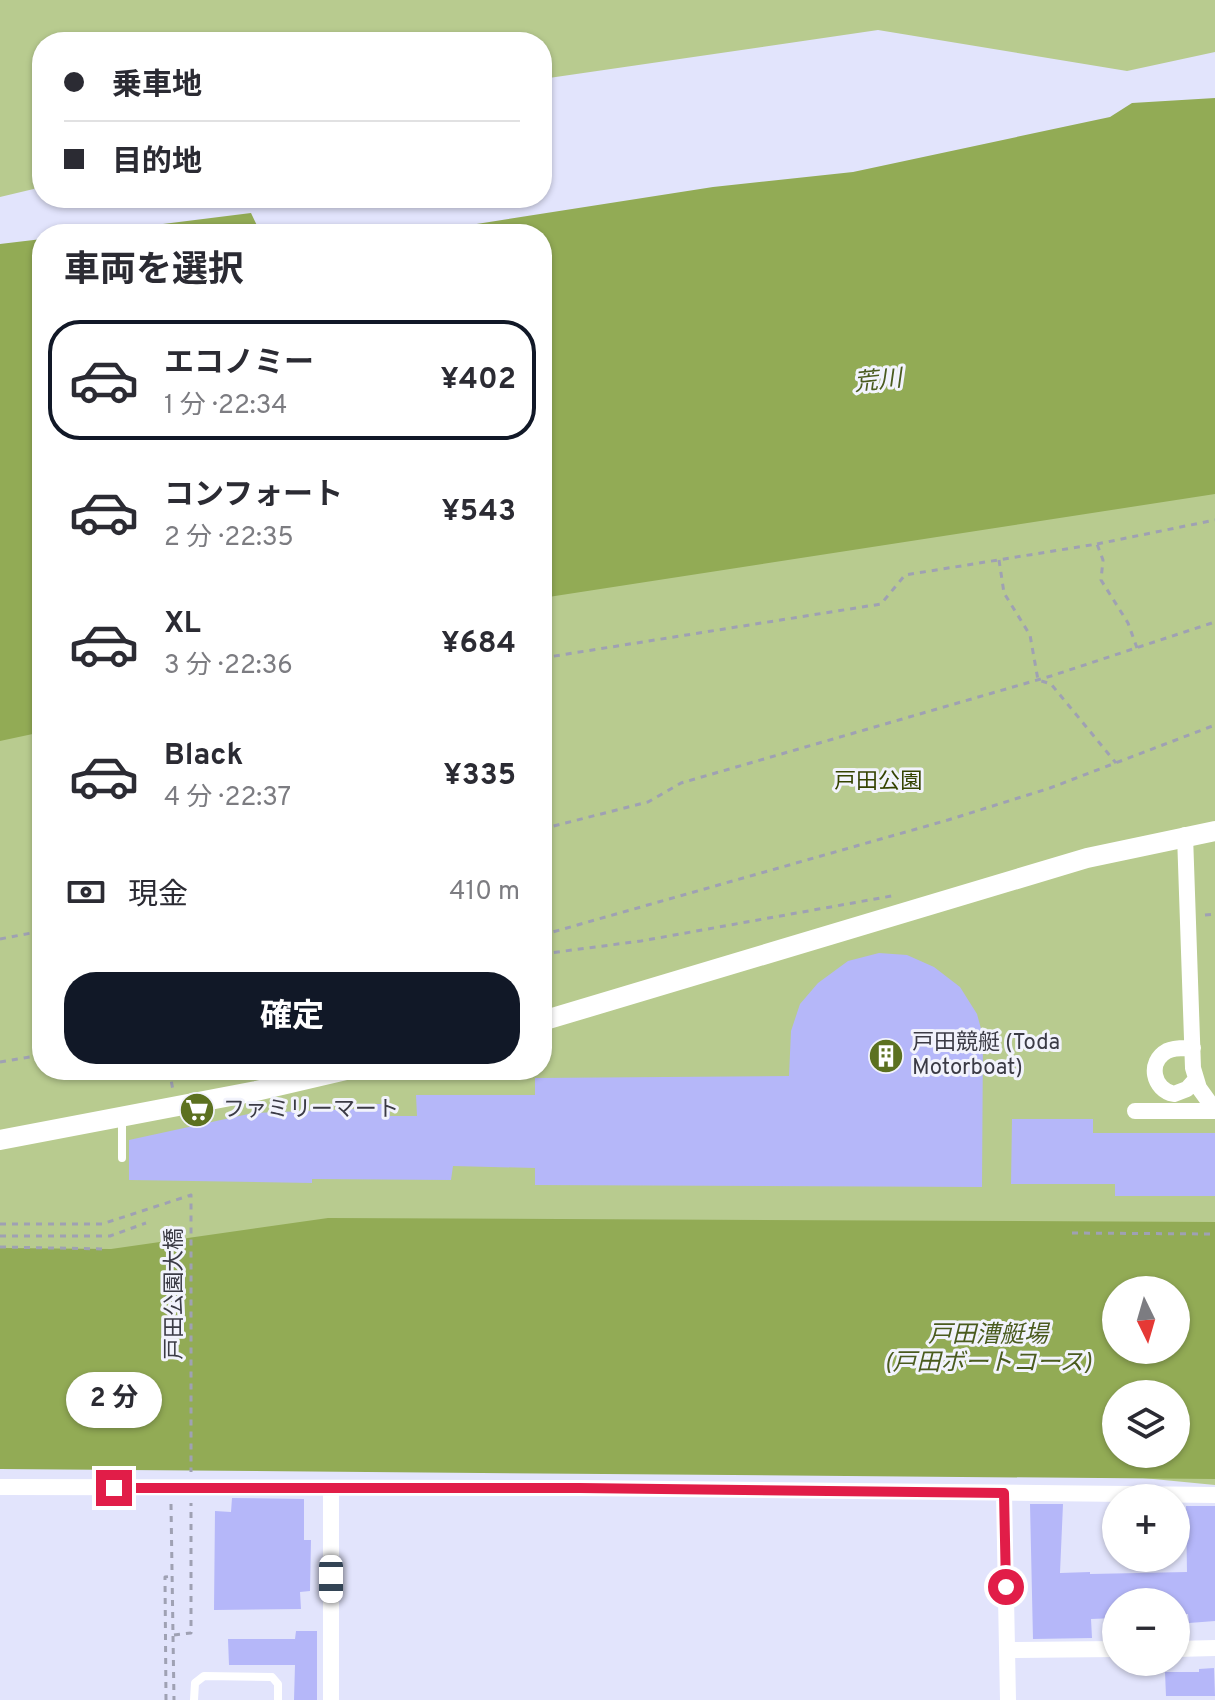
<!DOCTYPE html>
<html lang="ja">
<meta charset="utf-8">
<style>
:root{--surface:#fff;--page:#f2f2f3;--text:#2b2b33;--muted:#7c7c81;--line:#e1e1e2;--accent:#111827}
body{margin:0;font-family:Overpass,"Noto Sans JP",sans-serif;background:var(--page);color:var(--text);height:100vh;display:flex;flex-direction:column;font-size:30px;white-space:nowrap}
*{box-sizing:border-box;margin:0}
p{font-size:26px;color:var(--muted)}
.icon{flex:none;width:44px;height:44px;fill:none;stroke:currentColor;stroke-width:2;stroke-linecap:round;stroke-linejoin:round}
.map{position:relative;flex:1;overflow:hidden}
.sheet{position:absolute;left:32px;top:224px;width:520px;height:856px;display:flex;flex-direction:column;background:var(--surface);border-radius:32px;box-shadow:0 2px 6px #0004}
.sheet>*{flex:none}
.banner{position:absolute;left:32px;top:32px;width:520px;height:176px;border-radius:32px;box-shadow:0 2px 6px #0004;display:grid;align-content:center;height:176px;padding:0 32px;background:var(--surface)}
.needle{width:52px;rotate:175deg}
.controls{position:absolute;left:1102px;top:1276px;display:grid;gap:16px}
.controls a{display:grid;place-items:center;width:88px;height:88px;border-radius:50%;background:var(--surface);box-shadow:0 2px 6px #0004;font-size:40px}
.end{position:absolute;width:36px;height:36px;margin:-18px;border:10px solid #e11d48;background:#fff;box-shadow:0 0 0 4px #fff}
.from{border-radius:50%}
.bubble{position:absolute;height:56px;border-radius:28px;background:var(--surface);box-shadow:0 2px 6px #0004;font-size:26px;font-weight:700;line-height:56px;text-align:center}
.car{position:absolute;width:24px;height:48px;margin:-24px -12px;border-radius:10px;box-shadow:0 0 6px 2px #0007;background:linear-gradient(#fff 24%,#345 0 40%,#fff 0 76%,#345 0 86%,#fff 0)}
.banner b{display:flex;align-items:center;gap:28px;height:76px;font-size:30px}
.banner b+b{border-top:2px solid var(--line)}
.banner i{width:20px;height:20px;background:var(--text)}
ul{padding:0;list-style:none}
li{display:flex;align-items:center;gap:24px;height:120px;margin:0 16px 12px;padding:0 16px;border:4px solid transparent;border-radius:32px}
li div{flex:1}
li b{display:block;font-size:30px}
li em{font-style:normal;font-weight:700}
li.on{border-color:var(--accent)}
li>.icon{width:72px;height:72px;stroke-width:1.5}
h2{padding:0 32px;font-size:36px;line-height:96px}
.pay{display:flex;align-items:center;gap:20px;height:88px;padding:0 32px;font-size:30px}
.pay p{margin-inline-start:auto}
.primary-button{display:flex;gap:16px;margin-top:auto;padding:16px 32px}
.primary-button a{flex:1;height:92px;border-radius:32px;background:var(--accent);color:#fff;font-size:32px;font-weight:700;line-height:92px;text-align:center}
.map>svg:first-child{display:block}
.green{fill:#b8cb8f;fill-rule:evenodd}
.water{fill:#92ab55;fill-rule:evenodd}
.building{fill:#b5b7f9}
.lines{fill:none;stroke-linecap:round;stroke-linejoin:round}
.path{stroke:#9fa1b3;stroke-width:3;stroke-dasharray:6 6;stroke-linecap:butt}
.service{stroke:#fff;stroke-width:8}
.minor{stroke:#fff;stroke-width:16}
.tertiary{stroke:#fff;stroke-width:20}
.route{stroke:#e11d48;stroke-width:10}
.labels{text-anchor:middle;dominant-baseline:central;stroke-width:6;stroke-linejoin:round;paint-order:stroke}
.park-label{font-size:22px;fill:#344300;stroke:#f2f3fc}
.poi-label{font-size:22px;fill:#3b3b45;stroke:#f2f3fc;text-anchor:start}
.street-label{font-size:22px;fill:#3b3b45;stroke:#f2f3fc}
.water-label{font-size:24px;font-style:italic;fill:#4a5b1e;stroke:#f2f3fc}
</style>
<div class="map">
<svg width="1215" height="1700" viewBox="0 0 1215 1700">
<rect width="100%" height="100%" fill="#e2e4fc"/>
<path class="green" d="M0 0H1215V52L1127 71 878 30 542 79V42H42V187L0 197Z
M1215 351V1485L1143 1478 0 1462V495L42 490V1070H542V431ZM1116 1290H1176V1350H1116ZM1116 1394H1176V1454H1116Z"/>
<path class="water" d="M1215 98V494L542 598V234H413L713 187 853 172 1110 117 1132 103Z
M251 213 261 234H83Z
M42 239V732L0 741V244Z
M328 1218 1215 1222V1479L0 1469V1248L111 1249ZM1116 1290H1176V1350H1116ZM1116 1394H1176V1454H1116Z"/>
<path class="building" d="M879 953 907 955 934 967 960 987 977 1014 983 1036 982 1187 535 1185V1168L453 1166 451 1180 312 1179V1183L129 1180V1140L253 1113 355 1109V1104H390V1116H417L416 1095H535V1078L789 1076 791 1031 800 1004 818 983 848 961Z
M1012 1119H1093V1133H1215V1196H1115V1184H1011Z
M232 1498 304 1499V1540H311L310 1591 300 1592 301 1609 214 1610 215 1511 231 1512Z
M1030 1504H1063L1060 1573 1090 1572V1574L1187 1572 1186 1506H1215V1621L1189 1623 1188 1614H1176V1602H1116V1618L1091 1619 1092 1638 1033 1639Z
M296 1631H317V1700H294L295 1665H229L228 1639H295Z
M1214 1668 1215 1696H1166L1165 1672H1199V1669Z"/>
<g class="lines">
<path class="path" d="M1097 544 1215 520
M999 560 1004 593 1030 635 1038 680 1051 684 1116 763
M542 658 881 604 905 575 1097 544 1103 560 1101 580 1128 623 1137 648
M542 829 648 802 681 783 1051 676 1215 622
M1205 915 1215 914
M542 935 948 820 1050 788 1215 725
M0 939 42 931
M542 954 641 941 897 895
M0 1062 42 1055
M169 1070 173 1090
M0 1224H102L191 1195V1472
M1072 1233 1215 1234
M0 1236H110L146 1223
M0 1247 108 1249
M171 1504 174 1700
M174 1635 191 1633V1503
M166 1700 165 1577 173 1576"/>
<path class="service" d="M122 1158V1117
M194 1700 195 1683 204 1676 272 1677 278 1684V1700"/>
<path class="minor" d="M1185 835 1193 1068 1199 1088 1215 1110
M1193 1048C1184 1048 1175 1047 1167 1051 1147 1062 1153 1090 1174 1094L1187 1089 1196 1079
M1135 1111H1215
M0 1487 579 1488 1215 1495
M331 1489V1700
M1004 1493 1008 1700
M1176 1649 1215 1648
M1007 1650 1116 1649"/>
<path class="tertiary" d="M542 1021 1087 858 1215 831
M0 1140 256 1091 346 1070"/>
</g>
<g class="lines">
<path class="route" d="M114 1488H579L1004 1493 1006 1587"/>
</g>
<defs>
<g id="building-disc" transform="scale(1.8)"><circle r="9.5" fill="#5c7120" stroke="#f2f3fc"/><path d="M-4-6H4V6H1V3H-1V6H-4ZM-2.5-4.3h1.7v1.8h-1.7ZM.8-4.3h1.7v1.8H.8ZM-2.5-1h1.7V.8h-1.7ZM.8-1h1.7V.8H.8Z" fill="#fff"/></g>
<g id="supermarket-disc" transform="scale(1.8)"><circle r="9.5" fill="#5c7120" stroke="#f2f3fc"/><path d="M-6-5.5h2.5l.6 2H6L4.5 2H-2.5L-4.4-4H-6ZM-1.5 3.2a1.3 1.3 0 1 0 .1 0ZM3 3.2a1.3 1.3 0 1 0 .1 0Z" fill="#fff"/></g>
</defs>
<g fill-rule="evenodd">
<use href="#building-disc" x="886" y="1056"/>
<use href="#supermarket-disc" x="197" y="1110"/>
</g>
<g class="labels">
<g class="park-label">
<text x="878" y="782">戸田公園</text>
</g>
<g class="poi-label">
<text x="912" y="1043">戸田競艇 (Toda<tspan x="912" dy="25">Motorboat)</tspan></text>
<text x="223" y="1110">ファミリーマート</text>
</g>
<g class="street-label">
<text transform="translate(175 1294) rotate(-90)">戸田公園大橋</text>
</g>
<g class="water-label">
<text transform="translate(878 382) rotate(-6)">荒川</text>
<text x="988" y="1336">戸田漕艇場<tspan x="988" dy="28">(戸田ボートコース)</tspan></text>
</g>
</g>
</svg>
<div class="controls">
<a><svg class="needle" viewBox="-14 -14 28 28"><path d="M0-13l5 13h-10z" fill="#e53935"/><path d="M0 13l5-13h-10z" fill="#7c7c81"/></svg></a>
<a><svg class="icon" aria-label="layers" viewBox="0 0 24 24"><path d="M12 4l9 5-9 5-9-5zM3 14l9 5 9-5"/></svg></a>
<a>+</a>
<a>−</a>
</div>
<i class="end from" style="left:1006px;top:1587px"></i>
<i class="end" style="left:114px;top:1488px"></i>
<div class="bubble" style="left:66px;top:1372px;width:96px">2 分</div>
<i class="car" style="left:331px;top:1579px;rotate:180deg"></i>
<div class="banner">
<b><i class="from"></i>乗車地</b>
<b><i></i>目的地</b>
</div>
<section class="sheet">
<h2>車両を選択</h2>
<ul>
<li class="on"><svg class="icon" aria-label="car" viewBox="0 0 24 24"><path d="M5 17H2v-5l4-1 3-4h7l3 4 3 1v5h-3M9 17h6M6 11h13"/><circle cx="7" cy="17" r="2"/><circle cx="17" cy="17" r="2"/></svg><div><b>エコノミー</b><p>1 分 · 22:34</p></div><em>¥402</em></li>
<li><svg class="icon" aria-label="car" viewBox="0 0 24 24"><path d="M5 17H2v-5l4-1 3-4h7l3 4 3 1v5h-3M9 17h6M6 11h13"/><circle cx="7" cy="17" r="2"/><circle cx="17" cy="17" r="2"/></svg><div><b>コンフォート</b><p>2 分 · 22:35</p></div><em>¥543</em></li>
<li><svg class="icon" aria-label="car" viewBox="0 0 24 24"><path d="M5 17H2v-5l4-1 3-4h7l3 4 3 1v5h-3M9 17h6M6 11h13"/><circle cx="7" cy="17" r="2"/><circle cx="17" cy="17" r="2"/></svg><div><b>XL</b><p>3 分 · 22:36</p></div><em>¥684</em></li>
<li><svg class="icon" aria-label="car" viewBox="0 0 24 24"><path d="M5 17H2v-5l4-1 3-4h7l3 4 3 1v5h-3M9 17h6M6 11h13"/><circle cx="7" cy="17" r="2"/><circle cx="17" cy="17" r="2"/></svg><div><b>Black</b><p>4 分 · 22:37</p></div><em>¥335</em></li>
</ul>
<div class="pay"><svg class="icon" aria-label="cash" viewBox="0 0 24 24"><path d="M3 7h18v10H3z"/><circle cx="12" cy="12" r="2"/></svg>現金<p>410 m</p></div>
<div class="primary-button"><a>確定</a></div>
</section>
</div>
